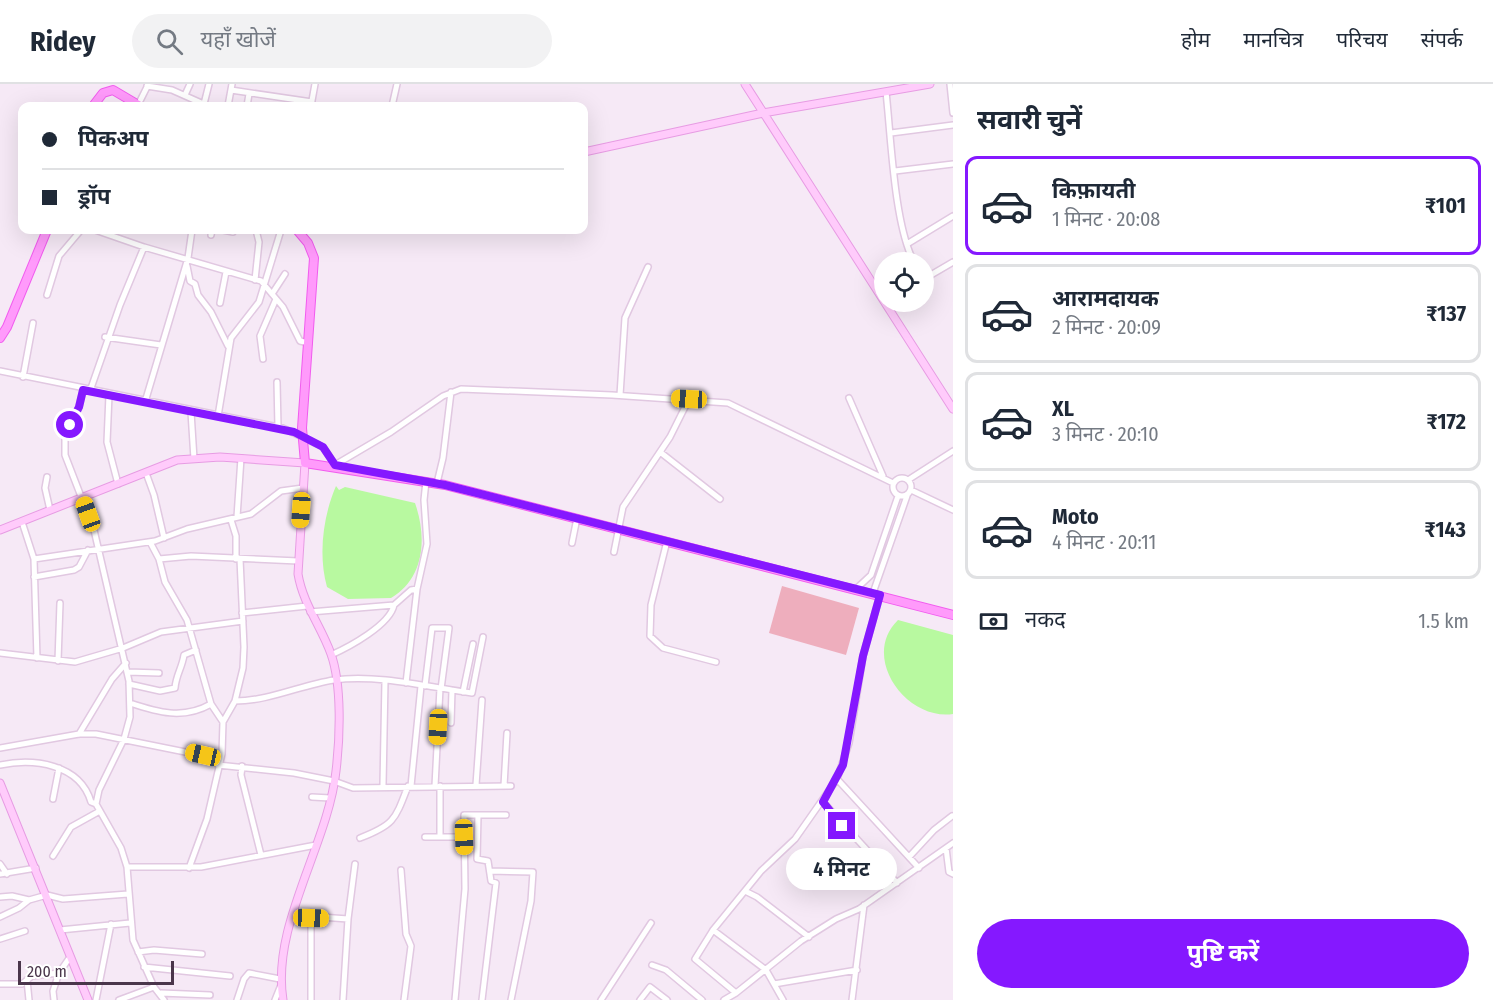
<!DOCTYPE html>
<html lang="hi">
<meta charset="utf-8">
<style>
:root{--surface:#fff;--page:#f2f2f3;--text:#1f2937;--muted:#747a83;--line:#e0e1e3;--accent:#8518ff}
body{margin:0;font-family:"Fira Sans Condensed","Noto Sans Devanagari",sans-serif;background:var(--page);color:var(--text);height:100vh;display:flex;flex-direction:column;font-size:22px;white-space:nowrap}
*{box-sizing:border-box;margin:0}
p{font-size:20px;color:var(--muted)}
.icon{flex:none;width:33px;height:33px;fill:none;stroke:currentColor;stroke-width:2;stroke-linecap:round;stroke-linejoin:round}
.map{position:relative;flex:1;overflow:hidden}
.panel{display:flex;flex-direction:column;background:var(--surface);width:540px}
.panel>*{flex:none}
.top-card{position:absolute;left:18px;top:18px;width:570px;height:132px;border-radius:12px;box-shadow:0 6px 24px #0002;display:grid;align-content:center;height:132px;padding:0 24px;background:var(--surface)}
.buttons{position:absolute;left:874px;top:168px;display:grid;gap:12px}
.buttons a{display:grid;place-items:center;width:60px;height:60px;border-radius:50%;background:var(--surface);box-shadow:0 6px 24px #0002;font-size:30px}
.scale{position:absolute;left:18px;bottom:15px;width:156px;box-sizing:border-box;padding-left:6px;border:3px solid #4a364b;border-top:0;font-size:16px;line-height:21px;white-space:nowrap;color:#4a364b;-webkit-text-stroke:4px #fff;paint-order:stroke}
.end{position:absolute;width:27px;height:27px;margin:-14px;border:8px solid #8518ff;background:#fff;box-shadow:0 0 0 3px #fff}
.from{border-radius:50%}
.bubble{position:absolute;height:42px;border-radius:21px;background:var(--surface);box-shadow:0 6px 24px #0002;font-size:20px;font-weight:700;line-height:42px;text-align:center}
.car{position:absolute;width:18px;height:36px;margin:-18px -9px;border-radius:8px;box-shadow:0 0 4px 2px #0007;background:linear-gradient(#f5c518 24%,#345 0 40%,#f5c518 0 76%,#345 0 86%,#f5c518 0)}
.top-card b{display:flex;align-items:center;gap:21px;height:57px;font-size:22px}
.top-card b+b{border-top:2px solid var(--line)}
.top-card i{width:15px;height:15px;background:var(--text)}
ul{padding:0;list-style:none}
li{display:flex;align-items:center;gap:18px;height:99px;margin:0 12px 9px;padding:0 12px;border:3px solid var(--line);border-radius:12px}
li div{flex:1}
li b{display:block;font-size:22px}
li em{font-style:normal;font-weight:700}
li.on{border-color:var(--accent)}
li>.icon{width:54px;height:54px;stroke-width:1.5}
h2{padding:0 24px;font-size:27px;line-height:72px}
.pay{display:flex;align-items:center;gap:15px;height:66px;padding:0 24px;font-size:22px}
.pay p{margin-inline-start:auto}
.cta{display:flex;gap:12px;margin-top:auto;padding:12px 24px}
.cta a{flex:1;height:69px;border-radius:36px;background:var(--accent);color:#fff;font-size:24px;font-weight:700;line-height:69px;text-align:center}
header{display:flex;align-items:center;gap:36px;box-sizing:border-box;height:84px;padding:0 30px;background:var(--surface);border-bottom:2px solid var(--line)}
header strong{font-size:28px}
nav{display:flex;gap:33px;margin-inline-start:auto;font-size:21px}
.search{width:420px;height:54px;background:var(--page);display:flex;align-items:center;gap:15px;box-sizing:border-box;padding:0 21px;border-radius:33px;color:var(--muted);font-size:22px}
main{display:flex;flex:1;min-height:0}
.map>svg:first-child{display:block}
.green{fill:#eeaebd}
.water{fill:#b8f9a0}
.lines{fill:none;stroke-linecap:round;stroke-linejoin:round}
.minor-casing{stroke:#e1c8e1;stroke-width:8}
.secondary-casing{stroke:#e79ce3;stroke-width:9}
.primary-casing{stroke:#f15cee;stroke-width:10}
.minor{stroke:#fff;stroke-width:5}
.secondary{stroke:#ffcbfb;stroke-width:7}
.primary{stroke:#ff9afb;stroke-width:8}
.route{stroke:#8518ff;stroke-width:8}
</style>
<header>
<strong>Ridey</strong>
<div class="search"><svg class="icon" aria-label="search" viewBox="0 0 24 24"><circle cx="10" cy="10" r="6"/><path d="M15 15l6 6"/></svg>यहाँ खोजें</div>
<nav><a>होम</a><a>मानचित्र</a><a>परिचय</a><a>संपर्क</a></nav>
</header>
<main>
<div class="map">
<svg width="953" height="916" viewBox="0 0 953 916">
<rect width="100%" height="100%" fill="#f6e9f6"/>
<path class="green" d="M782 502 859 524 846 571 769 549Z"/>
<path class="water" d="M336 402 339 406 345 403 415 419C427 453 425 494 391 514L348 515 327 503C318 471 323 432 336 402Z
M898 536 953 551V630C906 637 860 573 898 536Z"/>
<g class="lines">
<g class="minor-casing">
<path id="minor" d="M950 0 953 29
M147 2 172 6 208 22
M231 6 312 18
M886 8C891 52 894 141 914 178
M185 11 190 0
M204 20 209 0
M138 21 148 1
M228 22 232 0
M247 22 249 10
M311 22 315 0
M392 22 397 0
M891 49 953 41
M895 87 953 80
M95 146 144 163 261 197 283 223 300 257 309 259
M223 146 233 148V146
M211 151 212 146
M907 160 953 132
M187 182 190 197 195 200 198 211 211 228 228 262
M924 195 953 178
M255 196 259 158 256 146
M272 210 285 190
M47 211 59 172 81 146
M220 219 226 188
M105 253 161 261
M263 275 260 252 276 215
M0 287 283 344 323 363 335 381 391 348 443 312 461 305 612 311 728 319 893 399
M23 293 33 239
M277 298 278 343
M83 306 79 323 65 355V371L94 446 129 597 130 633 124 655 99 706 96 720 121 764 127 783 133 856 154 903 164 916
M90 307 120 221 144 163
M109 311 107 358 118 400
M620 311 625 234 648 183
M849 314 883 392
M145 318 188 174 192 146
M191 328 194 375
M218 332 231 254 259 218 281 146
M660 368 720 415
M146 389 154 411 164 454
M47 393 45 404 50 426
M893 403a9 9 0 1 1 18 0a9 9 0 1 1-18 0Z
M908 396 953 367
M437 399 443 374 451 308
M911 406 953 426
M237 433 241 374
M231 436 236 452V475
M22 438 34 475 155 457 187 445 251 430 281 407 303 404
M667 457 651 521 650 552 663 564 716 578
M150 458 159 475 165 498 187 536 211 620 223 638
M572 459 577 434
M614 468 623 423 670 353 689 315
M34 475 37 574
M159 475 191 472 298 477
M34 493 74 486 79 483 88 466
M856 505 871 491 898 412
M873 509 907 412
M880 511 863 572 849 659 837 695 795 755 761 787 713 846 695 875 736 909 801 857 836 835 859 825 953 759
M310 528 394 521 411 506 417 505
M242 529 307 522
M0 569 75 578 123 564 161 548 243 537
M331 571C349 563 390 541 394 521
M58 577 60 519
M128 588 159 589
M406 599 417 505 427 460 424 416 426 397
M129 600 160 607 175 604C176 591 182 584 184 571L196 566
M425 602 432 544H449L441 605
M463 608 473 560
M235 617C269 617 301 601 334 596 377 590 429 603 472 609L483 553
M130 619C157 628 183 636 211 620
M451 639 452 606
M79 650 112 595 126 579
M0 664 79 650H96L220 675
M0 681C34 674 80 680 91 718L96 720
M218 681 294 689 334 697 353 704 511 702
M242 682 241 691 261 771
M837 695 919 784
M383 701 385 597
M476 701 482 616
M411 702 421 602
M435 702 440 604
M504 702 507 649
M312 713 330 714
M53 715 59 684
M823 718 897 799
M425 753H463
M440 753V702
M360 754C394 741 395 736 408 702
M946 764 949 788 953 790
M53 772 71 743 98 728
M909 773 934 746 952 732
M0 780 7 790
M127 783H201L316 761
M189 784 207 735 222 670 223 638 235 617 243 584 244 563 240 475
M401 786 406 850 411 862 404 916
M490 787 533 788 531 817 511 916
M0 790 36 784
M745 807 757 813 809 853
M0 813 12 812 29 816
M293 831 348 835 355 780
M0 833 19 824 29 816 47 811 63 815 128 810
M311 834V916
M60 846 130 839
M713 846 766 886 783 916
M0 855 25 847
M138 868 154 866 202 870
M652 881 666 886 702 916
M144 883 230 892
M27 896 29 916
M0 900H22L32 892 59 889 70 873
M774 900 857 886
M161 909 210 911
M54 916 53 907 59 889
M96 916 111 840
M119 916 154 903
M237 916 244 895 249 889 280 895
M275 916 281 901
M343 916 348 835
M455 916 465 805 464 731H478
M482 916 496 799 491 797 488 777 477 775 478 731H506
M601 916 651 839
M640 916 650 903 667 916
M724 916 736 909
M852 916 864 821"/>
</g>
<g class="secondary-casing">
<path id="secondary" d="M745 0 953 325
M584 68 763 29 930 0
M0 446 177 376 220 373 305 379 298 490C303 520 321 542 331 570 342 601 340 654 336 687 328 761 271 841 283 916
M0 699 88 916"/>
</g>
<g class="primary-casing">
<path id="primary" d="M93 22 103 9 113 6 140 22
M297 146 308 159 314 174 302 344 305 379 445 401 953 531
M0 254 7 243 47 146"/>
</g>
<use href="#minor" class="minor"/>
<use href="#secondary" class="secondary"/>
<use href="#primary" class="primary"/>
</g>
<g class="lines">
<path class="route" d="M70 341 79 323 83 306 294 348 323 363 335 381 445 401 880 511 863 572 843 681 823 718 842 742"/>
</g>
</svg>
<div class="buttons">
<a><svg class="icon" aria-label="locate" viewBox="0 0 24 24"><circle cx="12" cy="12" r="6"/><path d="M12 2v4M12 18v4M2 12h4M18 12h4"/></svg></a>
</div>
<div class="scale">200 m</div>
<i class="end from" style="left:70px;top:341px"></i>
<i class="end" style="left:842px;top:742px"></i>
<div class="bubble" style="left:786px;top:764px;width:111px">4 मिनट</div>
<i class="car" style="left:689px;top:315px;rotate:273deg"></i>
<i class="car" style="left:301px;top:426px;rotate:184deg"></i>
<i class="car" style="left:88px;top:430px;rotate:340deg"></i>
<i class="car" style="left:438px;top:643px;rotate:183deg"></i>
<i class="car" style="left:203px;top:671px;rotate:283deg"></i>
<i class="car" style="left:464px;top:753px;rotate:178deg"></i>
<i class="car" style="left:311px;top:834px;rotate:92deg"></i>
<div class="top-card">
<b><i class="from"></i>पिकअप</b>
<b><i></i>ड्रॉप</b>
</div>
</div>
<section class="panel">
<h2>सवारी चुनें</h2>
<ul>
<li class="on"><svg class="icon" aria-label="car" viewBox="0 0 24 24"><path d="M5 17H2v-5l4-1 3-4h7l3 4 3 1v5h-3M9 17h6M6 11h13"/><circle cx="7" cy="17" r="2"/><circle cx="17" cy="17" r="2"/></svg><div><b>किफ़ायती</b><p>1 मिनट · 20:08</p></div><em>₹101</em></li>
<li><svg class="icon" aria-label="car" viewBox="0 0 24 24"><path d="M5 17H2v-5l4-1 3-4h7l3 4 3 1v5h-3M9 17h6M6 11h13"/><circle cx="7" cy="17" r="2"/><circle cx="17" cy="17" r="2"/></svg><div><b>आरामदायक</b><p>2 मिनट · 20:09</p></div><em>₹137</em></li>
<li><svg class="icon" aria-label="car" viewBox="0 0 24 24"><path d="M5 17H2v-5l4-1 3-4h7l3 4 3 1v5h-3M9 17h6M6 11h13"/><circle cx="7" cy="17" r="2"/><circle cx="17" cy="17" r="2"/></svg><div><b>XL</b><p>3 मिनट · 20:10</p></div><em>₹172</em></li>
<li><svg class="icon" aria-label="car" viewBox="0 0 24 24"><path d="M5 17H2v-5l4-1 3-4h7l3 4 3 1v5h-3M9 17h6M6 11h13"/><circle cx="7" cy="17" r="2"/><circle cx="17" cy="17" r="2"/></svg><div><b>Moto</b><p>4 मिनट · 20:11</p></div><em>₹143</em></li>
</ul>
<div class="pay"><svg class="icon" aria-label="cash" viewBox="0 0 24 24"><path d="M3 7h18v10H3z"/><circle cx="12" cy="12" r="2"/></svg>नकद<p>1.5 km</p></div>
<div class="cta"><a>पुष्टि करें</a></div>
</section>
</main>
